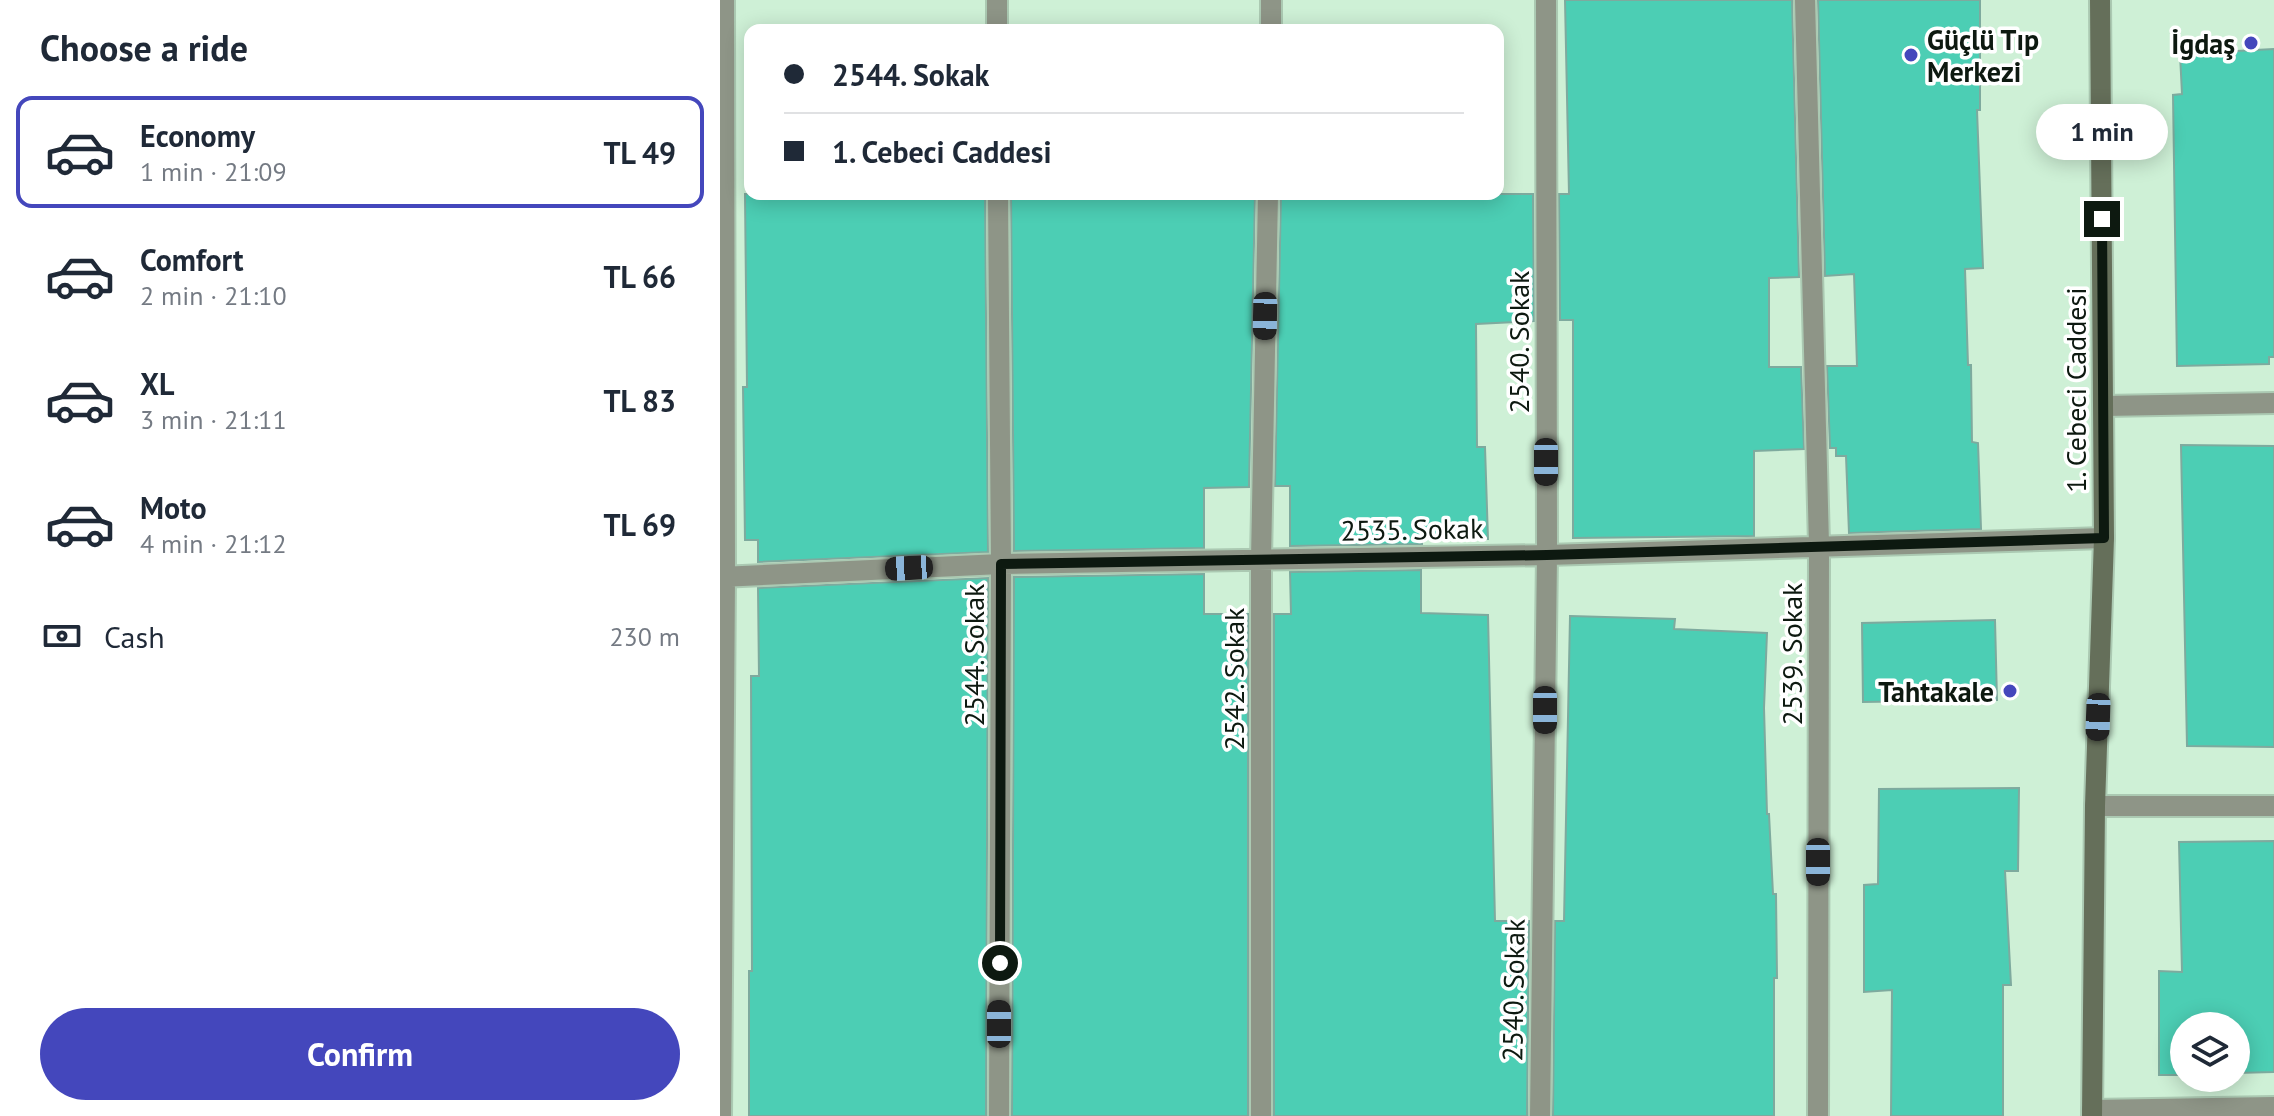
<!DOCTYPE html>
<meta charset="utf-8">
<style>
:root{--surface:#fff;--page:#f2f2f3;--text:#1f2937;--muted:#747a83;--line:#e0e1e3;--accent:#4447bc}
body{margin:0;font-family:"PT Sans",sans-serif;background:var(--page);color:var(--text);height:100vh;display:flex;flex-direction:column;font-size:30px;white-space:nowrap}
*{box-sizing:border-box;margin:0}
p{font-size:26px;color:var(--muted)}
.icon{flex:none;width:44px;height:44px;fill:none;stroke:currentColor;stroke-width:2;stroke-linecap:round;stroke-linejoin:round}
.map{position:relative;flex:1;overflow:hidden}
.details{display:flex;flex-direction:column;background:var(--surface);width:720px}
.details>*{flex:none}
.guide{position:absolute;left:24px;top:24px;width:760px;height:176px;border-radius:16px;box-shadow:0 4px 20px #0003;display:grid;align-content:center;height:176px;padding:0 40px;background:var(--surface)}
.controls{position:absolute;left:1450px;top:1012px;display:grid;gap:16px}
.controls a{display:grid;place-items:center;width:80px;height:80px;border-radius:50%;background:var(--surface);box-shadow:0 4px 20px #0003;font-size:40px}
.end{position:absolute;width:36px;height:36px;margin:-18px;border:10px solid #0d1910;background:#fff;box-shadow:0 0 0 4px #fff}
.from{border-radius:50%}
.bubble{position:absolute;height:56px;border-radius:28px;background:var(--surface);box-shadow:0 4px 20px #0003;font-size:26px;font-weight:700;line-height:56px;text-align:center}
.car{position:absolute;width:24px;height:48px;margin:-24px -12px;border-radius:10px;box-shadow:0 0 6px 2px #0007;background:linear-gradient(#222 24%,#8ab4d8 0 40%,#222 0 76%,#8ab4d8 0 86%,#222 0)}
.guide b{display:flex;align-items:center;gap:28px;height:76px;font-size:30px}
.guide b+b{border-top:2px solid var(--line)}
.guide i{width:20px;height:20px;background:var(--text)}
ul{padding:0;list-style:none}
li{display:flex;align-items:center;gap:24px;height:112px;margin:0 16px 12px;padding:0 24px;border:4px solid transparent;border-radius:16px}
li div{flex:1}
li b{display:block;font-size:30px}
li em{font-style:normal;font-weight:700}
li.current{border-color:var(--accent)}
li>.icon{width:72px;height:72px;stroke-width:1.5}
h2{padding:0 40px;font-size:36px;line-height:96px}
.pay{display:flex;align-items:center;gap:20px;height:88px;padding:0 40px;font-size:30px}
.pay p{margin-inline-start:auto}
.cta{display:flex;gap:16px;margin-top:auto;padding:16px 40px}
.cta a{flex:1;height:92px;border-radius:48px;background:var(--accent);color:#fff;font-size:32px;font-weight:700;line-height:92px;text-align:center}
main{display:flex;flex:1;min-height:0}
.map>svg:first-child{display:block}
.building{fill:#4cceb4;stroke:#7eaa9e;stroke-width:2}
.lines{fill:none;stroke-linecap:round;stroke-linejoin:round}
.street-casing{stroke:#abc9b2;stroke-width:24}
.secondary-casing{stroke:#abc9b2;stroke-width:24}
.street{stroke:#8e9587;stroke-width:20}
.secondary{stroke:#656f5a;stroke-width:20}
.route{stroke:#0d1910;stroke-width:10}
.poi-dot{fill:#4447bc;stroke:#fff;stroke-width:3}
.labels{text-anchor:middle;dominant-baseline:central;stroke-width:7;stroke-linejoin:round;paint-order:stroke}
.poi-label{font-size:28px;font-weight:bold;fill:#0d1910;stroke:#fff;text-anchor:end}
.street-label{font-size:28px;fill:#0d1910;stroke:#fff}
</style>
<main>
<section class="details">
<h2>Choose a ride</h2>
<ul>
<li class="current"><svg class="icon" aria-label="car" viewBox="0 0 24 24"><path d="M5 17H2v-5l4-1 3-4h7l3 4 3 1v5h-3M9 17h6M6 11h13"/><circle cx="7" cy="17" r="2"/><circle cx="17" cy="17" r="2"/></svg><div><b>Economy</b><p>1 min · 21:09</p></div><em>TL 49</em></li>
<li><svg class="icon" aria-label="car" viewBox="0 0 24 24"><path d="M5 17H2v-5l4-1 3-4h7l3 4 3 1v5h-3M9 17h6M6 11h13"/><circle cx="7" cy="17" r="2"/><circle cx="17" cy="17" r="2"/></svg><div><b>Comfort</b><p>2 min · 21:10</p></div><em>TL 66</em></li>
<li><svg class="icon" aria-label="car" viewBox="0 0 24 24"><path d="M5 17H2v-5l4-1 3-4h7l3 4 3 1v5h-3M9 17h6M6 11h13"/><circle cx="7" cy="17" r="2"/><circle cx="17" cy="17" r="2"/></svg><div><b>XL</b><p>3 min · 21:11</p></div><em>TL 83</em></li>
<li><svg class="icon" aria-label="car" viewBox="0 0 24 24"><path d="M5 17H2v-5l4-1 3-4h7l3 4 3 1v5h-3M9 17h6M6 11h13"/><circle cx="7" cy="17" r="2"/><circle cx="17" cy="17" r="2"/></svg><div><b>Moto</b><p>4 min · 21:12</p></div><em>TL 69</em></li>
</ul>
<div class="pay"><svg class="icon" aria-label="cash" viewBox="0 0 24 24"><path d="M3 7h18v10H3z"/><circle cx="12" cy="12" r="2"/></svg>Cash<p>230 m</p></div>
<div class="cta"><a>Confirm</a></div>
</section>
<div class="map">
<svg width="1554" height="1116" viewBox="0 0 1554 1116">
<rect width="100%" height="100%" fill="#cef0d6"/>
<path class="building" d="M845 0H1072L1079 277 1049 278V367H1081L1084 449 1034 451V536L853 538V320H840L839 194H849Z
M1098 0H1260V110H1257L1263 268 1245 269 1248 365H1251L1252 442 1258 443 1261 529 1129 533 1126 456H1116V448H1110L1107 366H1137L1134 274 1105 276Z
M1554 49V357H1549V364L1457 366 1453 95 1462 94 1460 54Z
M25 194H265L268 552 38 562V540H25L23 387H27Z
M291 194H535L529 487 484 488V548L294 551Z
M561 194H813L814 321 756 324 757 447H765L768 539H702V544L570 546V486H555Z
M1461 445 1554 446V747L1467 746Z
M701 570V613L768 615 775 921H809L807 1116H554V614H571L570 572Z
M484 574V614H528V1116H292L294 577Z
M268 578 266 1116H29V971H32L31 676H39L38 588Z
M850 616 955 619 954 629 1047 633 1044 708 1047 814H1049L1053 894H1056L1057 978H1054V1116H833L835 921H844Z
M1275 620 1277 700 1143 702 1142 623Z
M1299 788 1298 871H1285L1291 985H1283V1116H1171L1172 990 1144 992V885L1158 884 1159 789Z
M1554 841V1072L1516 1073V1026H1464V1075H1439V971L1462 972 1459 842Z"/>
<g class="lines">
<g class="street-casing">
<path id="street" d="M277 0V30
M1085 0 1099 545 1098 1116
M551 30V0
M278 194 281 564 279 1116
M1384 406 1554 403
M0 577 281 564 827 555 1384 538
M1375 806H1554
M1372 1110 1554 1107
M1 1116 5 577 4 0
M541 1116V560L548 194
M820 1116 827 555 826 0"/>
</g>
<g class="secondary-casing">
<path id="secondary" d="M1372 1116 1375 806 1384 538 1380 0"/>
</g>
<use href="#street" class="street"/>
<use href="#secondary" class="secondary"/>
</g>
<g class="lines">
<path class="route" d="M280 963 281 564 827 555 1384 538 1382 219"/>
</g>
<g class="poi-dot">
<circle cx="1531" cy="43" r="8"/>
<circle cx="1191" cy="55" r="8"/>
<circle cx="1290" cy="691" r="8"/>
</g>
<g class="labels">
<g class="poi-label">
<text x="1207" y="39" text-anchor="start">Güçlü Tıp<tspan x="1207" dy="32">Merkezi</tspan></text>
<text x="1515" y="43">İgdaş</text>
<text x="1274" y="691">Tahtakale</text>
</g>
<g class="street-label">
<text transform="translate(798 342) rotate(-90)">2540. Sokak</text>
<text transform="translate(1355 390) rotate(-90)">1. Cebeci Caddesi</text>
<text transform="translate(692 529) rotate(-1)">2535. Sokak</text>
<text transform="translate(1071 654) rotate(-90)">2539. Sokak</text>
<text transform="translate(253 655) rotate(-90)">2544. Sokak</text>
<text transform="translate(513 679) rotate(-90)">2542. Sokak</text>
<text transform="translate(793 990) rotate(-89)">2540. Sokak</text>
</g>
</g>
</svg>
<div class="controls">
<a><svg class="icon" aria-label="layers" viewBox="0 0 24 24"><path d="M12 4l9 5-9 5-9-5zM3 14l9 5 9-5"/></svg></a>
</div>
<i class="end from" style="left:280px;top:963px"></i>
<i class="end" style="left:1382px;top:219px"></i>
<div class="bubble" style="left:1316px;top:104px;width:132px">1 min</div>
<i class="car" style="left:545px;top:316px;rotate:181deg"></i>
<i class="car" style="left:826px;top:462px;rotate:180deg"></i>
<i class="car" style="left:189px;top:568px;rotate:267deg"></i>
<i class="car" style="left:825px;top:710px;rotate:180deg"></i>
<i class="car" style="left:1378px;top:717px;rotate:182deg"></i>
<i class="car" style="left:1098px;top:862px;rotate:180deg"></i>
<i class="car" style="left:279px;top:1024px;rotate:0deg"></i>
<div class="guide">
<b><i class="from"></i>2544. Sokak</b>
<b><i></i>1. Cebeci Caddesi</b>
</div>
</div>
</main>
